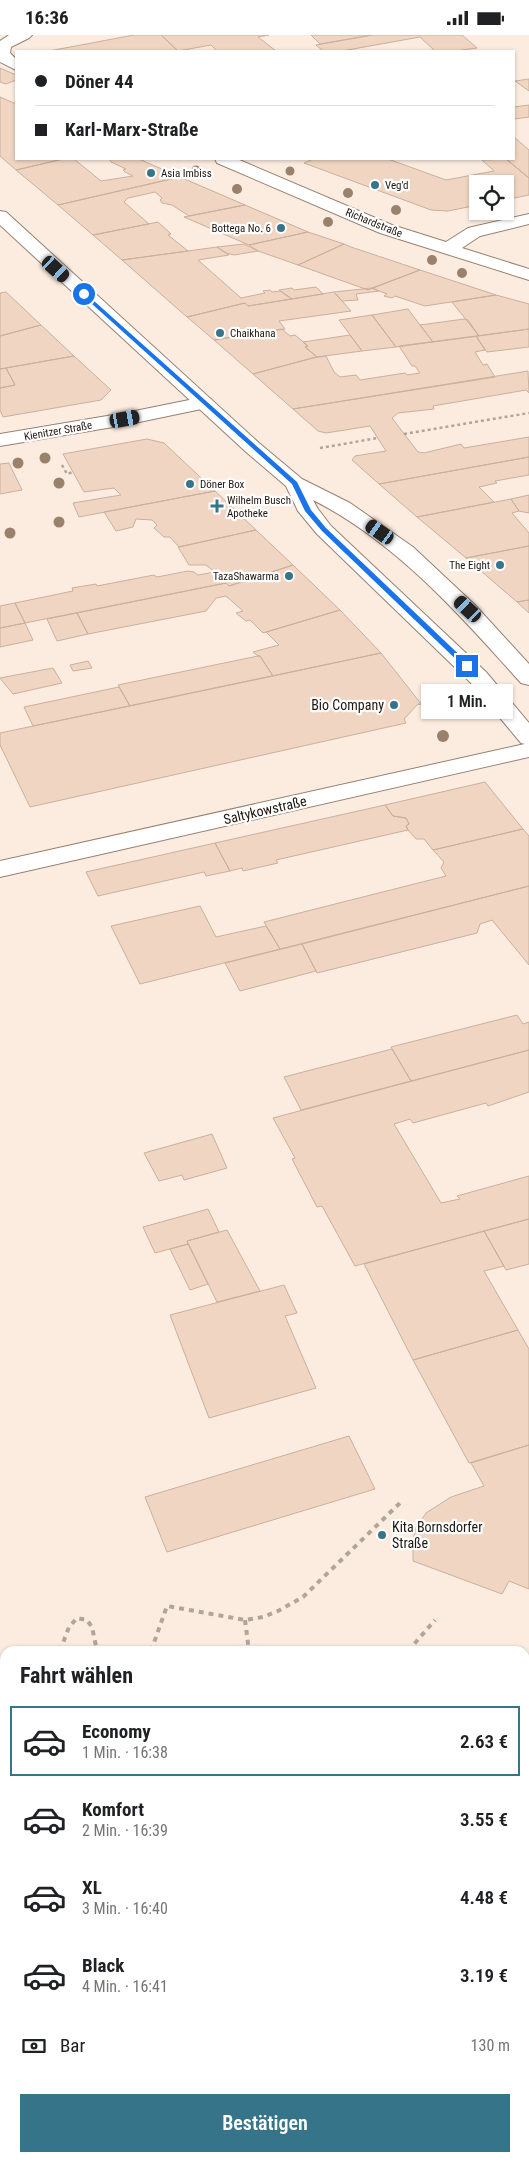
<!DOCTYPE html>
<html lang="de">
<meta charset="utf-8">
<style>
:root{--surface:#fff;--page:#f2f2f2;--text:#202124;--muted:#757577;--line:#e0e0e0;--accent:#357489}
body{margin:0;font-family:"Roboto Condensed",sans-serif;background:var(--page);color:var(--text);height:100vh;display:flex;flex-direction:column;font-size:19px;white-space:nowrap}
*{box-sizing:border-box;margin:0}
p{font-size:16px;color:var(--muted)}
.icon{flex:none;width:28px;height:28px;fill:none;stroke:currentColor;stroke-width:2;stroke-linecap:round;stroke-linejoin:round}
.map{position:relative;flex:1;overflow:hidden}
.drawer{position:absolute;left:0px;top:1611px;width:530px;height:516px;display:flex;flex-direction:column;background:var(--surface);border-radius:15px 15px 0 0;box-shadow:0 1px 4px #0004}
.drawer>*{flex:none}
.top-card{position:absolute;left:15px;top:15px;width:500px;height:110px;border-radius:0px;box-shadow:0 1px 4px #0004;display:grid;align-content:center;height:110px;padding:0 20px;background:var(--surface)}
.buttons{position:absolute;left:469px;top:140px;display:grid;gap:10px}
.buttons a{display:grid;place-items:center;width:45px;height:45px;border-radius:0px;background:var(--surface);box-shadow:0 1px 4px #0004;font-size:25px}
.end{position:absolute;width:22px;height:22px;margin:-11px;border:6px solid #1a73e8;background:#fff;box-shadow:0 0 0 2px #fff}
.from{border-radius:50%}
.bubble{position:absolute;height:35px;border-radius:0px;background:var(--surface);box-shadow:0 1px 4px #0004;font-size:16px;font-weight:600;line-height:35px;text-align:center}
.car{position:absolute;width:15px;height:30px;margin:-15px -8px;border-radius:6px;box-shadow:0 0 4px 1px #0007;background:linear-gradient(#222 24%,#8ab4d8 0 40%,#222 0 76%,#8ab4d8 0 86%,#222 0)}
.top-card b{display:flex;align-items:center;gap:18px;height:48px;font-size:19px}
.top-card b+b{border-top:1px solid var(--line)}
.top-card i{width:12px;height:12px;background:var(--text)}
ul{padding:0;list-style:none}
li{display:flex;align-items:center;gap:15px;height:70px;margin:0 10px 8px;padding:0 10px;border:2px solid transparent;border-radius:0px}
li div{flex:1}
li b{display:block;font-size:19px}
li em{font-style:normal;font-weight:600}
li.on{border-color:var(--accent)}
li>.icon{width:45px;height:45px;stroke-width:1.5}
h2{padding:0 20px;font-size:22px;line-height:60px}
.pay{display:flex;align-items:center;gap:12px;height:55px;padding:0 20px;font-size:19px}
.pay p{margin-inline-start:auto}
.cta{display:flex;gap:10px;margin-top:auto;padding:10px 20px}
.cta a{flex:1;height:58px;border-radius:0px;background:var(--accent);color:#fff;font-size:20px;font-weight:600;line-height:58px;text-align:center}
.status{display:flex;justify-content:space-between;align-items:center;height:35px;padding:0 25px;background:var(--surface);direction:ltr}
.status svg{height:14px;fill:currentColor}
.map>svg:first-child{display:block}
.building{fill:#f0d6c2;stroke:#c9b09d}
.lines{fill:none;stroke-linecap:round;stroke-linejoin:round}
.minor-casing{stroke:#98816e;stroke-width:2}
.secondary-casing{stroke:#98816e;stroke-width:2}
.path-far1{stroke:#b1a499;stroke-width:2.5;stroke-dasharray:3 3;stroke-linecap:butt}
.path{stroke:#b1a499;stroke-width:4;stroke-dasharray:5 5;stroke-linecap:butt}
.minor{fill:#fff;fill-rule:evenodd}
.secondary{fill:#fff;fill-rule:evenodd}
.tree{fill:#99816b}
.route{fill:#1a73e8}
.poi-dot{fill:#357489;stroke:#fff;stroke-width:2}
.labels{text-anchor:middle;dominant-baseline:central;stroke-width:4.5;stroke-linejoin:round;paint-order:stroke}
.far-poi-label{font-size:11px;fill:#1f160f;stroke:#fff;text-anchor:start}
.far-street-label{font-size:11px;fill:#1f160f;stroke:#fff}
.poi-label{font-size:14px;fill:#1f160f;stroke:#fff;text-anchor:end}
.street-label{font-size:14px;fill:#1f160f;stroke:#fff}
</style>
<div class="status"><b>16:36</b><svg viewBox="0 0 49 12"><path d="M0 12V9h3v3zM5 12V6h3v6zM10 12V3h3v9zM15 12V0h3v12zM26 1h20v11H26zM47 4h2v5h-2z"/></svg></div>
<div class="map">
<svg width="529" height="2127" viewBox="0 0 529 2127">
<rect width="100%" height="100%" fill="#fcece0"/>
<path class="building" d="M134 0H161L178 16H49Z
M161 0H269L258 2 276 16H214H217L211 10 178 16Z
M311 0H372L320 9Z
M372 0H462L477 13 456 16H435L420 2 342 16H323L316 10Z
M0 33 16 40V45L6 49 0 47Z
M529 44V56L515 46Z
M0 62 16 69V124H63L16 135 0 121Z
M529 70V82L514 84V72Z
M514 102 529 115V143L506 124H514Z
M63 124H74L101 146 133 141 125 137 123 135 126 134 111 127 110 125 113 124H139L180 142 58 170 16 135Z
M313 124H388L446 145 494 136 482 125 506 124 529 143V160L505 165V149H478V170L448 176 431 175 304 128Z
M180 142 245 170 189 181 172 170 162 168 160 165 162 163 155 157 128 163 124 167 149 189 93 200 58 170Z
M245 170 308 197 249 210 184 182Z
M158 187 171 199 168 200 188 216 122 225 93 200Z
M308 197 344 209 298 230 258 216 249 210Z
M244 209 258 216 234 220 226 218 217 212Z
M344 209 351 212 420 235 368 255 298 230Z
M217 212 229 220 198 225 241 263 265 258 263 256 270 255 272 257 280 256 292 264 248 271 245 268 187 282 122 225Z
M420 235 487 257 496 260 425 271 395 261 392 263 384 261 387 259 372 253Z
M316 252 323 259 292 264 279 255 292 253 294 255Z
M372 253 379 256 356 259 358 265 342 266 334 257Z
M6 257 41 290 0 301V258Z
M334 257 351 276 279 286 285 294 214 305 187 282 245 268 248 271Z
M496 260 529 269V294L479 301 452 267Z
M408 274 420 290 433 307 396 312 372 280Z
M372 280 396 312 362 316 339 285Z
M464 284 468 285 479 301 433 307 420 290Z
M41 290 74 321 0 334V301Z
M282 294 290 301 295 300 308 311 305 312 317 322 253 339 214 305Z
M529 294V312L487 317 476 301Z
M350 300 362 316 317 322 305 312 308 311 303 307Z
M476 301 485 315 475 317 483 330 487 329 495 342 293 374 253 339 312 323 326 321 334 337 340 342 356 340 360 345 405 338 407 340 420 338 415 331H412L399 311Z
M74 321 111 355 101 365 3 382 0 375V353L15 350 6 333Z
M6 333 15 350 0 353V334Z
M528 336 529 358 526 355 433 371 434 374 398 378 392 383 418 417 424 418 461 409 464 413 529 402V422L379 449 352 425 355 421 386 416 370 391 326 398 318 396 293 374Z
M147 404 164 408 215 456 79 482 73 468 121 460 114 453 84 457 63 419Z
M529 422V440L495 446 497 448 479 452 494 467 417 482 379 449Z
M9 428 22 455 0 459V429Z
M215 456 256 495 179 512 170 502H164L154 493 157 490 152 485 136 484 133 492 116 496 104 477Z
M529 460V478L519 476 511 464Z
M511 464 519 476 512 478 529 498V511L466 523 417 482Z
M256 495 293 530 229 551 226 548 25 588 15 568 73 556 72 553 96 549 97 551 154 540 157 542 188 536 194 537 198 540 215 537 206 530H189L178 512Z
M529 511V565L517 567 466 523Z
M293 530 340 575 263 598 250 585 246 586 236 578 243 576 226 561 216 563 206 576 88 599 77 578 226 548 229 551Z
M529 565V578L517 567Z
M15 568 25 588 0 593V571Z
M340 575 381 618 273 641 260 621H258L253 617 279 610 266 597Z
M77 578 88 599 57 606 47 584Z
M25 588 33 605 0 612V593Z
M381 618 422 670 418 669 404 684 406 688 30 772 0 710V698Z
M258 621H260L273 641 130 671 118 650Z
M88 626 92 633 73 636 70 630Z
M53 633 62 648 13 659 0 643Z
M119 652 130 671 33 691 24 672Z
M485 747 523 794 433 815 424 804H416L408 795 406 791 409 789 406 783 393 781 385 770Z
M385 770 393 781 406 783 409 789 406 791 408 795 276 825 278 828 243 836 242 833 230 836 215 808Z
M523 794 529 801V851L280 914 264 887 446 841 441 833 444 827 433 815Z
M215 808 230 836 206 841 204 837 98 861 86 837Z
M529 851V930L492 885 480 889 477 898 317 938 302 909Z
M200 871 216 902 266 891 280 914 140 949 111 891Z
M302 909 316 936 240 956 225 928Z
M517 980 523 989 529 987V1015L411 1046 391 1012Z
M392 1014 411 1046 301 1075 284 1042Z
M529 1015V1057L488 1071 486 1068 413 1088 410 1084 394 1089 441 1168 460 1164 457 1161 529 1141V1184L355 1231 322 1171 317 1172 292 1124 295 1123 273 1083Z
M212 1099 227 1133 184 1145 182 1140 159 1146 144 1118Z
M208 1174 219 1197 187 1206 188 1209 155 1218 143 1192Z
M529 1184V1229L506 1235 484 1196Z
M227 1195 260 1256 217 1267 187 1206Z
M484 1196 504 1231 484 1236 518 1295 413 1325 364 1229Z
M188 1209 208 1249 190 1255 170 1214Z
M284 1250 297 1278 285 1281 316 1353 209 1383 170 1280Z
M518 1295 529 1314V1410L469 1428 413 1325Z
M349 1401 375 1454 167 1517 145 1462Z
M529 1410V1554L509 1546 502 1559 413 1526V1504L416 1493 426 1478 451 1462 484 1451 471 1428Z
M5 1823V1851L0 1836V1825Z
M0 1836 5 1851V1938L0 1940Z
M529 1915V1993L525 1984V1917Z"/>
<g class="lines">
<g class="minor-casing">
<path id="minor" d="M9 0H32L29 3 11 12 10 18 16 24V35L0 27V6Z
M215 124H237L392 190 446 207 468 193 529 179V189L480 201 462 213 529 234V245L380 198 217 128Z
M204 362 211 364 214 368 211 372 125 390 0 411V399L125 378Z
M529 708V722L0 842V826Z"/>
</g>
<g class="secondary-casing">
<path id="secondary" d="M0 176 6 177 259 408 302 444 350 468 413 512 475 570 529 629V650L521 648C460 580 396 507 313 465L318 474 331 491 486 637 529 688V710L521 708 470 647 317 499 298 476 286 451 245 416 0 190Z"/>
</g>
<path class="path-far1" d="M404 399 529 378
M320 413 378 403
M62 430 67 439 73 437"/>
<path class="path" d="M245 1585 249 1616
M60 1616 69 1592 77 1583 87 1585 92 1592 97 1616
M151 1616 167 1571 245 1585 263 1582 278 1576 303 1562 402 1466
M408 1616 435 1585
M0 1672 5 1688
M0 1774 5 1767
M0 1788 5 1787"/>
<use href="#minor" class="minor"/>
<use href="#secondary" class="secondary"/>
</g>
<g class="tree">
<circle cx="196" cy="135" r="4.5"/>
<circle cx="290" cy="136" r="4.5"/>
<circle cx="237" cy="154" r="5"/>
<circle cx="348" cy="158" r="5"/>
<circle cx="396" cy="175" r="5"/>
<circle cx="328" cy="187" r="5"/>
<circle cx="432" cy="225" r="5"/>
<circle cx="462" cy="238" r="5"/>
<circle cx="45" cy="423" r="5.5"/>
<circle cx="18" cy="428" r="5.5"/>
<circle cx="59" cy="448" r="5.5"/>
<circle cx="59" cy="487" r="5.5"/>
<circle cx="10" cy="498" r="5.5"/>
<circle cx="443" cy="701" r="6"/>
</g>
<path class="route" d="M84 257 297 447 311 475 326 493 470 630V633H465L322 496 305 476 292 449 82 260Z"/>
<g class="poi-dot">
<circle cx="151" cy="138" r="5"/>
<circle cx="375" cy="150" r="5"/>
<circle cx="281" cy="193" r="5"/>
<circle cx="220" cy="298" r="5"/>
<circle cx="190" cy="449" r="5"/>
<path d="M214.5 463.5h5v5h5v5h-5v5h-5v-5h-5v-5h5z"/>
<circle cx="500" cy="530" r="5"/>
<circle cx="289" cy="541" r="5"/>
<circle cx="394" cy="670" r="5"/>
<circle cx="382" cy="1500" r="5"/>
</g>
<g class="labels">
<g class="far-poi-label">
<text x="161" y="138">Asia Imbiss</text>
<text x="385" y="150">Veg'd</text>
<text x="271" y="193" text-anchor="end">Bottega No. 6</text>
<text x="230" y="298">Chaikhana</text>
<text x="200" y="449">Döner Box</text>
<text x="227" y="465">Wilhelm Busch<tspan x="227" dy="13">Apotheke</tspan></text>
<text x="490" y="530" text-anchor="end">The Eight</text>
<text x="279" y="541" text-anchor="end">TazaShawarma</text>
</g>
<g class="far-street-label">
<text transform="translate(374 188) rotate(22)">Richardstraße</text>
<text transform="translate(58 396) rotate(-10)">Kienitzer Straße</text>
</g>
<g class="poi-label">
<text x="384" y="670">Bio Company</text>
<text x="392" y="1492" text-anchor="start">Kita Bornsdorfer<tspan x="392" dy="16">Straße</tspan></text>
</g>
<g class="street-label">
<text transform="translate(265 775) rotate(-13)">Saltykowstraße</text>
</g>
</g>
</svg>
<div class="buttons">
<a><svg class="icon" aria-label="locate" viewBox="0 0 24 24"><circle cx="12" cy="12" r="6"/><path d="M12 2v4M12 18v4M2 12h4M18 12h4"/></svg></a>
</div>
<i class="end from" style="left:84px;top:259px"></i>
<i class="end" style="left:467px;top:631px"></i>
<div class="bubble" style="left:421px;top:649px;width:92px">1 Min.</div>
<i class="car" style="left:56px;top:234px;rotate:132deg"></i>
<i class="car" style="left:125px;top:384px;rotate:80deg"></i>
<i class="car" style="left:380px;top:497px;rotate:305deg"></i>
<i class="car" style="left:468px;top:574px;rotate:313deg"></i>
<div class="top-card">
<b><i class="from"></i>Döner 44</b>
<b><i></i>Karl-Marx-Straße</b>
</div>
<section class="drawer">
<h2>Fahrt wählen</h2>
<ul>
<li class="on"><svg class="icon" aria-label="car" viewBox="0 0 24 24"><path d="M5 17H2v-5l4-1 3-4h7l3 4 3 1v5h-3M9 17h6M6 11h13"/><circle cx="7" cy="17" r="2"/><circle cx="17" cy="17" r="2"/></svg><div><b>Economy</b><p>1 Min. · 16:38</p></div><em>2.63 €</em></li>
<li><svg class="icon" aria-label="car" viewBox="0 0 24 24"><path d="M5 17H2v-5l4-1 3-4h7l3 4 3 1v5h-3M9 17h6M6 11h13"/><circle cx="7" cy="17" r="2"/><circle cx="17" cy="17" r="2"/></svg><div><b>Komfort</b><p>2 Min. · 16:39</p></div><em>3.55 €</em></li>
<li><svg class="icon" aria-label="car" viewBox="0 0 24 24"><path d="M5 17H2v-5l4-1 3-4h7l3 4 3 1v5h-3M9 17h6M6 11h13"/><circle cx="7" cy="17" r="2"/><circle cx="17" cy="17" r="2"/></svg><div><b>XL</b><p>3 Min. · 16:40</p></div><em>4.48 €</em></li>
<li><svg class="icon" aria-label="car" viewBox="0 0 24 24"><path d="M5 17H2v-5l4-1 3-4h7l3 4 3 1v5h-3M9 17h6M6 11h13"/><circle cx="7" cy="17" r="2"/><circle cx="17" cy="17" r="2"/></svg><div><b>Black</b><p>4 Min. · 16:41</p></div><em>3.19 €</em></li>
</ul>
<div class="pay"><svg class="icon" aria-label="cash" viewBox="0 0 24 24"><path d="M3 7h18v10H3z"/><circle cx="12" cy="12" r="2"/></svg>Bar<p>130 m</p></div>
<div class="cta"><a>Bestätigen</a></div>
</section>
</div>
